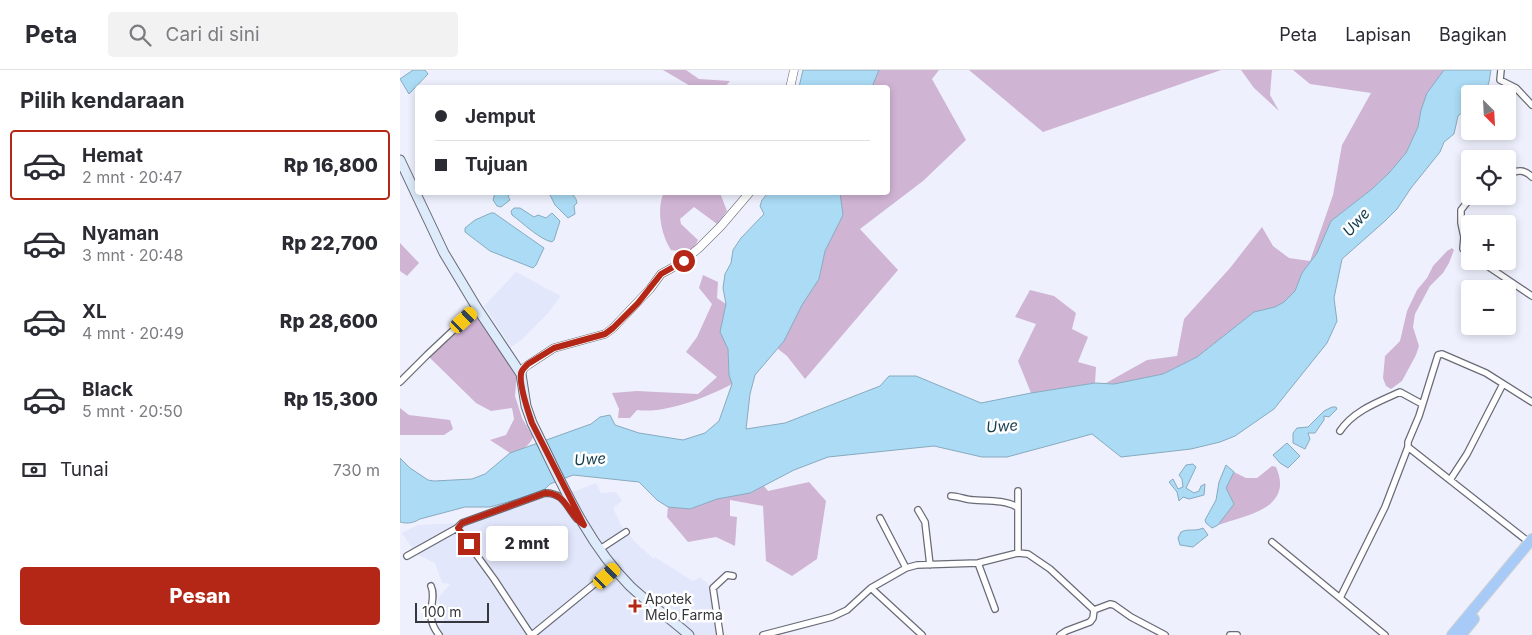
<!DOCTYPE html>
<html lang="id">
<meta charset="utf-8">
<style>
:root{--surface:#fff;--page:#f2f2f3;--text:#2b2b33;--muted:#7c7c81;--line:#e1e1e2;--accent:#b42615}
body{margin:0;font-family:Inter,sans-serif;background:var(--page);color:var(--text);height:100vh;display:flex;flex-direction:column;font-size:19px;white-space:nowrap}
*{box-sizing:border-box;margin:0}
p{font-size:16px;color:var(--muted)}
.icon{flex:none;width:28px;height:28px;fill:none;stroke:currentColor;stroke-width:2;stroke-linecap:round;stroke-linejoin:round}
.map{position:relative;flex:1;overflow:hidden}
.panel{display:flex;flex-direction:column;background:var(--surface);width:400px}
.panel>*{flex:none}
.banner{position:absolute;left:15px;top:15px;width:475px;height:110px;border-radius:5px;box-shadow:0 2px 8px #0003;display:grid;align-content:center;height:110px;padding:0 20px;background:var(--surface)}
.needle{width:32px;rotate:156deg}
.tools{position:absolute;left:1061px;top:15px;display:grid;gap:10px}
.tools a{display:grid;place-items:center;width:55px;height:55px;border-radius:5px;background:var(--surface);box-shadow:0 2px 8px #0003;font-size:25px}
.scale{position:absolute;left:15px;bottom:12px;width:74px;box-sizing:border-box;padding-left:5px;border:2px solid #36373c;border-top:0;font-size:14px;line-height:18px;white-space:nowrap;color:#36373c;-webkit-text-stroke:4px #fff;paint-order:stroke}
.end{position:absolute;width:22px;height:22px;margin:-11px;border:6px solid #b42615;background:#fff;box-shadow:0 0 0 2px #fff}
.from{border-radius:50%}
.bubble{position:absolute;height:35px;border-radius:5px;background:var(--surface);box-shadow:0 2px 8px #0003;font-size:16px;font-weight:800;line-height:35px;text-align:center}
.car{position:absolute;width:15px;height:30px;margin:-15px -8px;border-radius:6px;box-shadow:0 0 4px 1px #0007;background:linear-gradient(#f5c518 24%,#345 0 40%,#f5c518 0 76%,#345 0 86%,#f5c518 0)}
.banner b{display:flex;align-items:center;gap:18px;height:48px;font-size:19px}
.banner b+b{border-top:1px solid var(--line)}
.banner i{width:12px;height:12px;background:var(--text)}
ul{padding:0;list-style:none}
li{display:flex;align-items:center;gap:15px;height:70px;margin:0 10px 8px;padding:0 10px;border:2px solid transparent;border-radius:5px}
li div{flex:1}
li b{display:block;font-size:19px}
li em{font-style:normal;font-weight:800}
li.selected{border-color:var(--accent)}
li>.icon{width:45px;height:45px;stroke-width:1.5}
h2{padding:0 20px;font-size:22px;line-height:60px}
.pay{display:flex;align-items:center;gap:12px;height:55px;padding:0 20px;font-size:19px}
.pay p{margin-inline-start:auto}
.primary-button{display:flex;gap:10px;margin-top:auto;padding:10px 20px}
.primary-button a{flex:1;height:58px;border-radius:5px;background:var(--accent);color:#fff;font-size:20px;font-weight:800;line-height:58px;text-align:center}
header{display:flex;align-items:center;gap:30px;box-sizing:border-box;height:70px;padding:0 25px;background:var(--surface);border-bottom:1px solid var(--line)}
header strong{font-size:24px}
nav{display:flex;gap:28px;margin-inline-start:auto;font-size:18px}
.search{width:350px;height:45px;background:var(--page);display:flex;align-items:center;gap:12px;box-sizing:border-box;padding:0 18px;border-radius:5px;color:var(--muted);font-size:19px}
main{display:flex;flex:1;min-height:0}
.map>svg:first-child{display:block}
.built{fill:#e3e7fb}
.green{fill:#d0b4d4}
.water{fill:#abdbf5;stroke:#88aabe}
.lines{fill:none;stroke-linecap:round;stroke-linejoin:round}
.minor-casing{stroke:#696b76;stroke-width:8}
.tertiary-casing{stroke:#696b76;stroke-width:9}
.secondary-casing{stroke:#696b76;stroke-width:11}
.trunk-casing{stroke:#d3d3d4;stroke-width:12}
.minor{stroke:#fff;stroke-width:5.5}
.tertiary{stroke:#fff;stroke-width:8}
.secondary{stroke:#deebfb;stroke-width:9}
.trunk{stroke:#a8caf6;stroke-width:10}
.route{stroke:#b42615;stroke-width:6}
.poi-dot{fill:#b42615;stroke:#fff;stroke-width:2}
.labels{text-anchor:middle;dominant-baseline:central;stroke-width:5;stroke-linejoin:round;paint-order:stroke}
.poi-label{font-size:14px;fill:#36373c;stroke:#fff;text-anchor:start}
.water-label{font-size:15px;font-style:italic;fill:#133c4e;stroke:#fff}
</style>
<header>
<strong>Peta</strong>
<div class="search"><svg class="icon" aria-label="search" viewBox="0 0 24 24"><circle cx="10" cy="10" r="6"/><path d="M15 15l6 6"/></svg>Cari di sini</div>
<nav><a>Peta</a><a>Lapisan</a><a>Bagikan</a></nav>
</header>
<main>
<section class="panel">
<h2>Pilih kendaraan</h2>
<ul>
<li class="selected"><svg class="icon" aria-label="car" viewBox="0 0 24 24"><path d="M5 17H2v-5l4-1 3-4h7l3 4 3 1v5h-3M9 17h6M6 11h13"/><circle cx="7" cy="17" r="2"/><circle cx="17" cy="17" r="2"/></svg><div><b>Hemat</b><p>2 mnt · 20:47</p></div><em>Rp 16,800</em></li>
<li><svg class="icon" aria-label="car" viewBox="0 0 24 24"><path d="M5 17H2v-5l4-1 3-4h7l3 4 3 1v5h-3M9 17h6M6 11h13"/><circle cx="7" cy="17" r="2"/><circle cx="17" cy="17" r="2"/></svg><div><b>Nyaman</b><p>3 mnt · 20:48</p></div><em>Rp 22,700</em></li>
<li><svg class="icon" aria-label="car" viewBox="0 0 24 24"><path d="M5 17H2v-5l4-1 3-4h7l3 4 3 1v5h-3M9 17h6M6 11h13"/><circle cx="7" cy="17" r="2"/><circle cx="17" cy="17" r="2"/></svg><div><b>XL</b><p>4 mnt · 20:49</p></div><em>Rp 28,600</em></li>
<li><svg class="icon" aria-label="car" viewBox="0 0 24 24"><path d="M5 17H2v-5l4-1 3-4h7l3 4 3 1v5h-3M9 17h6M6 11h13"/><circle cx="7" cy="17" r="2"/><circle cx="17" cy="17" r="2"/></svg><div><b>Black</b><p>5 mnt · 20:50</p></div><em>Rp 15,300</em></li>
</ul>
<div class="pay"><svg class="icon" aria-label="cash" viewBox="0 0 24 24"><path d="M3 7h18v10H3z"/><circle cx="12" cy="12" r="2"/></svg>Tunai<p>730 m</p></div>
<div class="primary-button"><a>Pesan</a></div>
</section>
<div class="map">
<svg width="1132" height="565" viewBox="0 0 1132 565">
<rect width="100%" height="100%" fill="#eef1fd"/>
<path class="built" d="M116 202 161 226 149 242 122 270 111 277 84 236Z
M196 413 201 423 216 422 222 431 213 438 222 457 236 473 254 489 255 487 293 511 300 507 311 517 319 565H40L36 559 45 552 38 528 50 514 42 513 35 493 16 484 2 463 18 455 57 453 150 421H176Z"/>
<path class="green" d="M263 0H286L299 9 330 11 325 17H292Z
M479 0H539L532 9 566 70 523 111 460 159 498 200 405 309 387 286 378 279 402 235 419 209 425 181 443 145 440 123 488 122V18L472 17Z
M569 0H821L643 62Z
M841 0H872L870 25 879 41 854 18Z
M893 0H1044L1027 23 1021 40 1018 57 1006 83 989 103 972 119 931 151 917 184 902 203 895 221 884 232 875 237 854 242 797 287 763 304 714 314 706 313 747 290 777 286 784 249 830 198 862 157 873 176 889 188 910 191 933 125 942 75 971 23 910 14Z
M264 122 320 123 327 141 317 154 294 137 280 149 281 154 298 170 295 176 276 192 277 181 271 180C261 164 256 140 264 122Z
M0 173 19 193 7 206 0 201Z
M1052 178 1054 180 1049 193 1043 203 1030 216 1015 244 1013 257 1019 276 1016 285 1002 311 991 319 986 316 983 308 985 286 1000 271 1007 241 1017 220 1027 208 1033 196 1047 181Z
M303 205 318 212 317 228 326 234 320 262 328 279 329 305 332 314C308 327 265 344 237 340L230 348H218L219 339 212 323 237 321 298 324 317 307 286 282 297 267 312 234 299 218Z
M630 220 654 226 676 243 672 259 688 267 678 292 696 297 695 313 631 323 618 291 636 254 615 247Z
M76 241 117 303 115 326 122 348 133 367C129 377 121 380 110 383L90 370 106 365 114 349 112 338 91 341 76 333 29 287Z
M0 338 9 345 50 350 53 359 44 365H0Z
M872 396 876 397C894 438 848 445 818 455L834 434 826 418 834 402 846 408H857Z
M409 412 426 431 417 489 392 506 366 491 363 436 330 430V446L337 447 335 476 316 467 288 472 267 447 268 437 290 439 317 429 350 423 364 416 368 421Z"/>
<path class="water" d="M13 0H25L28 4 9 24 0 9Z
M403 0H479L472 17H399Z
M1044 0H1091L1089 12 1085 24H1070V36L1058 46 1054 64 1044 72 1040 82 1011 118 997 139 985 151 942 189 934 228 937 251 927 273 874 339 835 366 820 372 791 379 721 387 692 364 607 387H582L534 376 428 387 394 400 350 423 317 429 290 439 268 437 257 430 239 412 173 405 150 414 145 419 129 426 90 437H65L20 449C13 453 8 454 0 452V388L10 398 28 410 34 411 72 409 85 404 110 383 191 354 200 347 210 345 215 355 239 363 283 370 305 363 319 351 332 314 329 305 328 279 320 262 326 234 323 218 325 204 331 193 333 180 341 168 364 144 360 136 362 130 368 123H440L443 145 425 181 419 209 402 235 384 271 355 305 350 324 346 359 385 353 480 316 489 306H516L581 333 631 323 695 313 714 314 763 304 797 287 854 242 875 237 884 232 895 221 902 203 917 183 931 151 972 119 989 103 1006 83 1018 57 1021 40 1027 23Z
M95 123V122L112 123 108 126 110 130 101 137 97 136 93 130Z
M149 123H170C175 126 176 128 177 133L174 136 175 144 168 148 155 135Z
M114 138H120L134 147 138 145 146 148 152 143 160 151 154 170 152 172C139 169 123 153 112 145L111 141Z
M91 143H94L144 178 136 195 133 198 90 181 65 162V158L75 150Z
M932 337H936L937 339 929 347 924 346V350L915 363H908L910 369 905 379 893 373V363L897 358 908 357 924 341Z
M887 373 900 386 888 398 880 393 873 385Z
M793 394 796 397 786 418 794 423 799 421 801 416 805 414 804 425 789 429 783 427 779 431 777 422 769 412 773 409 778 419 783 417 782 409 779 405 786 395Z
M826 395 834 402 826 418 834 434 818 455 812 458 806 453 805 450 816 430 819 412Z
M803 458 808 465 793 477 780 475 778 468 781 462C789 458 794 462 803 458Z"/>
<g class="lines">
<g class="minor-casing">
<path id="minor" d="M1101 0 1100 10 1116 18 1132 35
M1108 104C1118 100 1124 99 1132 107
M1070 184 1063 179 1064 167 1061 153V140L1072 126
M1080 191 1132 226
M0 312 27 285 77 238
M940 361C953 341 978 332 1000 322L1022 334
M1008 377 1130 473
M1050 410 1067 384 1103 314
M618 421V483
M551 426C558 426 566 430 574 430 588 431 605 430 617 437
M518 440 525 452 530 495
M480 448 506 498
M57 458 62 453 145 423C164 423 166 436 177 449
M872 472 985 565
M200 479 226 462
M7 486 57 458 94 509 131 565
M578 493 595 539
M31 516C38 532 22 543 39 565
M471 518 522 565
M940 528 985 437 1008 377V372L1019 346 1038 285 1042 284 1086 303 1132 332
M694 540 710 534 714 535 731 547 765 565
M132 565 214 498
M320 565 313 518 327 505 333 506
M363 565 432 547 447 540 471 518 506 498 517 495 578 493 618 483 628 484 650 499 694 540
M660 565 666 561 690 552 693 548 694 540
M830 565H837"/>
</g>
<g class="tertiary-casing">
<path id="tertiary" d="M390 18 394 0
M121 304 124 298 128 295 154 278 205 264 213 258 250 219 261 204 281 193 299 178 321 156 350 122"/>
</g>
<g class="secondary-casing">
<path id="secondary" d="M0 90 44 183 77 238 121 304 126 336 132 353C160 409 185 471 230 516 249 534 270 548 289 565"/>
</g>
<g class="trunk-casing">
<path id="trunk" d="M1052 565 1132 469
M1061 565 1074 549"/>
</g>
<use href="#minor" class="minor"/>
<use href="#tertiary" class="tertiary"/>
<use href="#secondary" class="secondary"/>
<use href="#trunk" class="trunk"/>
</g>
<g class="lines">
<path class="route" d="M69 474 58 458 62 453 145 423C168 423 167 445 184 455L132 353C128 341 119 316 121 304 121 300 125 297 128 294L154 278 205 264 213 258 238 233 261 204 284 191"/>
</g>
<path class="poi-dot" d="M232.5 528.5h5v5h5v5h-5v5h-5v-5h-5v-5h5z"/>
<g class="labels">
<g class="poi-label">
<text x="245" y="528">Apotek<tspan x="245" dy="16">Melo Farma</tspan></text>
</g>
<g class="water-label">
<text transform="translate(956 152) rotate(-48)">Uwe</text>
<text transform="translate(602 356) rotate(-4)">Uwe</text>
<text transform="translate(190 389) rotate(-4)">Uwe</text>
</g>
</g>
</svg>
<div class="tools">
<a><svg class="needle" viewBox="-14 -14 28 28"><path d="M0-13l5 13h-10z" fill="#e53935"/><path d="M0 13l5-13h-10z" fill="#7c7c81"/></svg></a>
<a><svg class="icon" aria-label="locate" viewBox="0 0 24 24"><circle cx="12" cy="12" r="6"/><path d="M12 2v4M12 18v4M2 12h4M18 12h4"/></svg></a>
<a>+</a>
<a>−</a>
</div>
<div class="scale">100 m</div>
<i class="end from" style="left:284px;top:191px"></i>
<i class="end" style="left:69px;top:474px"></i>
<div class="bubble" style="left:86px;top:456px;width:82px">2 mnt</div>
<i class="car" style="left:64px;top:250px;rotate:47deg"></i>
<i class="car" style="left:207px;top:506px;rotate:47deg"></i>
<div class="banner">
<b><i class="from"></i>Jemput</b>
<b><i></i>Tujuan</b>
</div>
</div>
</main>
